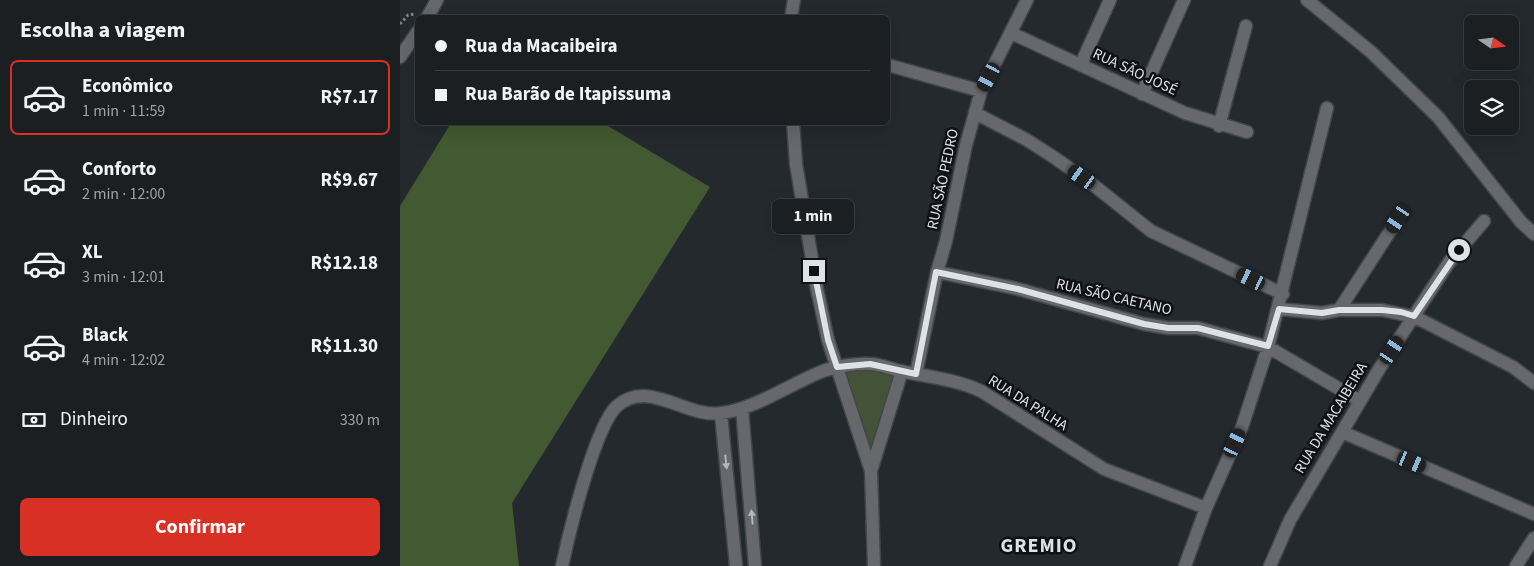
<!DOCTYPE html>
<html lang="pt">
<meta charset="utf-8">
<style>
:root{--surface:#1b1f22;--page:#282c2f;--text:#f1f3f6;--muted:#a0a2a5;--line:#393d40;--accent:#d93025}
body{margin:0;font-family:"Source Sans 3",sans-serif;background:var(--page);color:var(--text);height:100vh;display:flex;flex-direction:column;font-size:19px;white-space:nowrap}
*{box-sizing:border-box;margin:0}
p{font-size:16px;color:var(--muted)}
.icon{flex:none;width:28px;height:28px;fill:none;stroke:currentColor;stroke-width:2;stroke-linecap:round;stroke-linejoin:round}
.map{position:relative;flex:1;overflow:hidden}
.side{display:flex;flex-direction:column;background:var(--surface);width:400px}
.side>*{flex:none}
.guide{position:absolute;left:15px;top:15px;width:475px;height:110px;border-radius:8px;box-shadow:0 5px 20px #0002,0 0 0 1px var(--line);display:grid;align-content:center;height:110px;padding:0 20px;background:var(--surface)}
.needle{width:32px;rotate:104deg}
.fabs{position:absolute;left:1064px;top:15px;display:grid;gap:10px}
.fabs a{display:grid;place-items:center;width:55px;height:55px;border-radius:8px;background:var(--surface);box-shadow:0 5px 20px #0002,0 0 0 1px var(--line);font-size:25px}
.end{position:absolute;width:22px;height:22px;margin:-11px;border:6px solid #dee1e5;background:#111;box-shadow:0 0 0 2px #111}
.from{border-radius:50%}
.bubble{position:absolute;height:35px;border-radius:8px;background:var(--surface);box-shadow:0 5px 20px #0002,0 0 0 1px var(--line);font-size:16px;font-weight:700;line-height:35px;text-align:center}
.car{position:absolute;width:15px;height:30px;margin:-15px -8px;border-radius:6px;box-shadow:0 0 4px 1px #0007;background:linear-gradient(#222 24%,#8ab4d8 0 40%,#222 0 76%,#8ab4d8 0 86%,#222 0)}
.guide b{display:flex;align-items:center;gap:18px;height:48px;font-size:19px}
.guide b+b{border-top:1px solid var(--line)}
.guide i{width:12px;height:12px;background:var(--text)}
ul{padding:0;list-style:none}
li{display:flex;align-items:center;gap:15px;height:75px;margin:0 10px 8px;padding:0 10px;border:2px solid transparent;border-radius:8px}
li div{flex:1}
li b{display:block;font-size:19px}
li em{font-style:normal;font-weight:700}
li.active{border-color:var(--accent)}
li>.icon{width:45px;height:45px;stroke-width:1.5}
h2{padding:0 20px;font-size:22px;line-height:60px}
.pay{display:flex;align-items:center;gap:12px;height:55px;padding:0 20px;font-size:19px}
.pay p{margin-inline-start:auto}
.cta{display:flex;gap:10px;margin-top:auto;padding:10px 20px}
.cta a{flex:1;height:58px;border-radius:8px;background:var(--accent);color:#fff;font-size:20px;font-weight:700;line-height:58px;text-align:center}
main{display:flex;flex:1;min-height:0}
.map>svg:first-child{display:block}
.green{fill:#445238}
.forest{fill:#435931}
.lines{fill:none;stroke-linecap:round;stroke-linejoin:round}
.street-casing{stroke:#42464b;stroke-width:15}
.path{stroke:#818589;stroke-width:3;stroke-dasharray:2.5 2.5;stroke-linecap:butt}
.street{stroke:#66686b;stroke-width:12}
.oneway{fill:#b4b7ba}
.route{stroke:#dee1e5;stroke-width:6}
.labels{text-anchor:middle;dominant-baseline:central;stroke-width:5;stroke-linejoin:round;paint-order:stroke}
.street-label{font-size:15px;fill:#dee1e5;stroke:#0f1114}
.district-label{font-size:20px;font-weight:bold;letter-spacing:1px;fill:#dee1e5;stroke:#0f1114}
</style>
<main>
<section class="side">
<h2>Escolha a viagem</h2>
<ul>
<li class="active"><svg class="icon" aria-label="car" viewBox="0 0 24 24"><path d="M5 17H2v-5l4-1 3-4h7l3 4 3 1v5h-3M9 17h6M6 11h13"/><circle cx="7" cy="17" r="2"/><circle cx="17" cy="17" r="2"/></svg><div><b>Econômico</b><p>1 min · 11:59</p></div><em>R$7.17</em></li>
<li><svg class="icon" aria-label="car" viewBox="0 0 24 24"><path d="M5 17H2v-5l4-1 3-4h7l3 4 3 1v5h-3M9 17h6M6 11h13"/><circle cx="7" cy="17" r="2"/><circle cx="17" cy="17" r="2"/></svg><div><b>Conforto</b><p>2 min · 12:00</p></div><em>R$9.67</em></li>
<li><svg class="icon" aria-label="car" viewBox="0 0 24 24"><path d="M5 17H2v-5l4-1 3-4h7l3 4 3 1v5h-3M9 17h6M6 11h13"/><circle cx="7" cy="17" r="2"/><circle cx="17" cy="17" r="2"/></svg><div><b>XL</b><p>3 min · 12:01</p></div><em>R$12.18</em></li>
<li><svg class="icon" aria-label="car" viewBox="0 0 24 24"><path d="M5 17H2v-5l4-1 3-4h7l3 4 3 1v5h-3M9 17h6M6 11h13"/><circle cx="7" cy="17" r="2"/><circle cx="17" cy="17" r="2"/></svg><div><b>Black</b><p>4 min · 12:02</p></div><em>R$11.30</em></li>
</ul>
<div class="pay"><svg class="icon" aria-label="cash" viewBox="0 0 24 24"><path d="M3 7h18v10H3z"/><circle cx="12" cy="12" r="2"/></svg>Dinheiro<p>330 m</p></div>
<div class="cta"><a>Confirmar</a></div>
</section>
<div class="map">
<svg width="1134" height="566" viewBox="0 0 1134 566">
<rect width="100%" height="100%" fill="#24292e"/>
<path class="green" d="M468 367 498 373 472 455 443 373Z"/>
<path class="forest" d="M51 123H203L310 187 112 503 119 566H0V206Z"/>
<g class="lines">
<g class="street-casing">
<path id="street" d="M907 0 970 51 1038 117 1121 222 1134 234
M27 18 37 0
M391 18 394 0
M611 33 785 113 847 132
M0 57 18 31
M681 64 710 0
M488 65 581 91
M742 94 784 0
M575 113 627 140 655 158 696 187 751 231 883 294
M393 122 396 164 417 289 428 340 471 471 474 566
M819 126 846 26
M537 272 618 289 744 324 768 328H798L868 347 960 401
M879 309 922 313 939 310H982L1015 317 1113 367 1134 383
M939 310 998 219
M516 374 537 272 546 241 566 145 581 91 627 0
M342 408 355 566
M321 414 336 566
M942 432 1134 514
M471 471 502 371
M162 566C169 533 195 426 217 406 249 378 287 419 322 413 357 408 390 384 423 371 437 366 457 363 472 364 483 365 493 370 505 372 531 377 557 380 581 391L704 469 806 508
M785 566 806 508 842 427 868 347 927 108
M870 566 890 520 981 366 1050 261 1084 221
M1116 566 1134 538"/>
</g>
<path class="path" d="M0 24 8 15 15 14"/>
<use href="#street" class="street"/>
</g>
<defs><path id="oneway-solid" d="M-6-.8H1V-3.2L6.5 0L1 3.2V.8H-6Z" transform="scale(1.25)"/></defs>
<g class="oneway">
<use href="#oneway-solid" transform="translate(326 462) rotate(84)"/>
<use href="#oneway-solid" transform="translate(352 517) rotate(-95)"/>
</g>
<g class="lines">
<path class="route" d="M414 271 428 340 437 367 470 364 516 374 536 272 618 289 744 324 768 328H798L868 346 879 309 922 313 939 310H982L1001 312 1014 316 1059 250"/>
</g>
<g class="labels">
<g class="street-label">
<text transform="translate(735 72) rotate(25)">RUA SÃO JOSÉ</text>
<text transform="translate(543 179) rotate(-78)">RUA SÃO PEDRO</text>
<text transform="translate(714 297) rotate(13)">RUA SÃO CAETANO</text>
<text transform="translate(628 403) rotate(32)">RUA DA PALHA</text>
<text transform="translate(931 418) rotate(-59)">RUA DA MACAIBEIRA</text>
</g>
<g class="district-label">
<text x="639" y="546">GREMIO</text>
</g>
</g>
</svg>
<div class="fabs">
<a><svg class="needle" viewBox="-14 -14 28 28"><path d="M0-13l5 13h-10z" fill="#e53935"/><path d="M0 13l5-13h-10z" fill="#a0a2a5"/></svg></a>
<a><svg class="icon" aria-label="layers" viewBox="0 0 24 24"><path d="M12 4l9 5-9 5-9-5zM3 14l9 5 9-5"/></svg></a>
</div>
<i class="end from" style="left:1059px;top:250px"></i>
<i class="end" style="left:414px;top:271px"></i>
<div class="bubble" style="left:372px;top:199px;width:82px">1 min</div>
<i class="car" style="left:589px;top:77px;rotate:208deg"></i>
<i class="car" style="left:682px;top:177px;rotate:305deg"></i>
<i class="car" style="left:998px;top:219px;rotate:213deg"></i>
<i class="car" style="left:851px;top:279px;rotate:296deg"></i>
<i class="car" style="left:992px;top:350px;rotate:34deg"></i>
<i class="car" style="left:835px;top:443px;rotate:25deg"></i>
<i class="car" style="left:1012px;top:462px;rotate:113deg"></i>
<div class="guide">
<b><i class="from"></i>Rua da Macaibeira</b>
<b><i></i>Rua Barão de Itapissuma</b>
</div>
</div>
</main>
